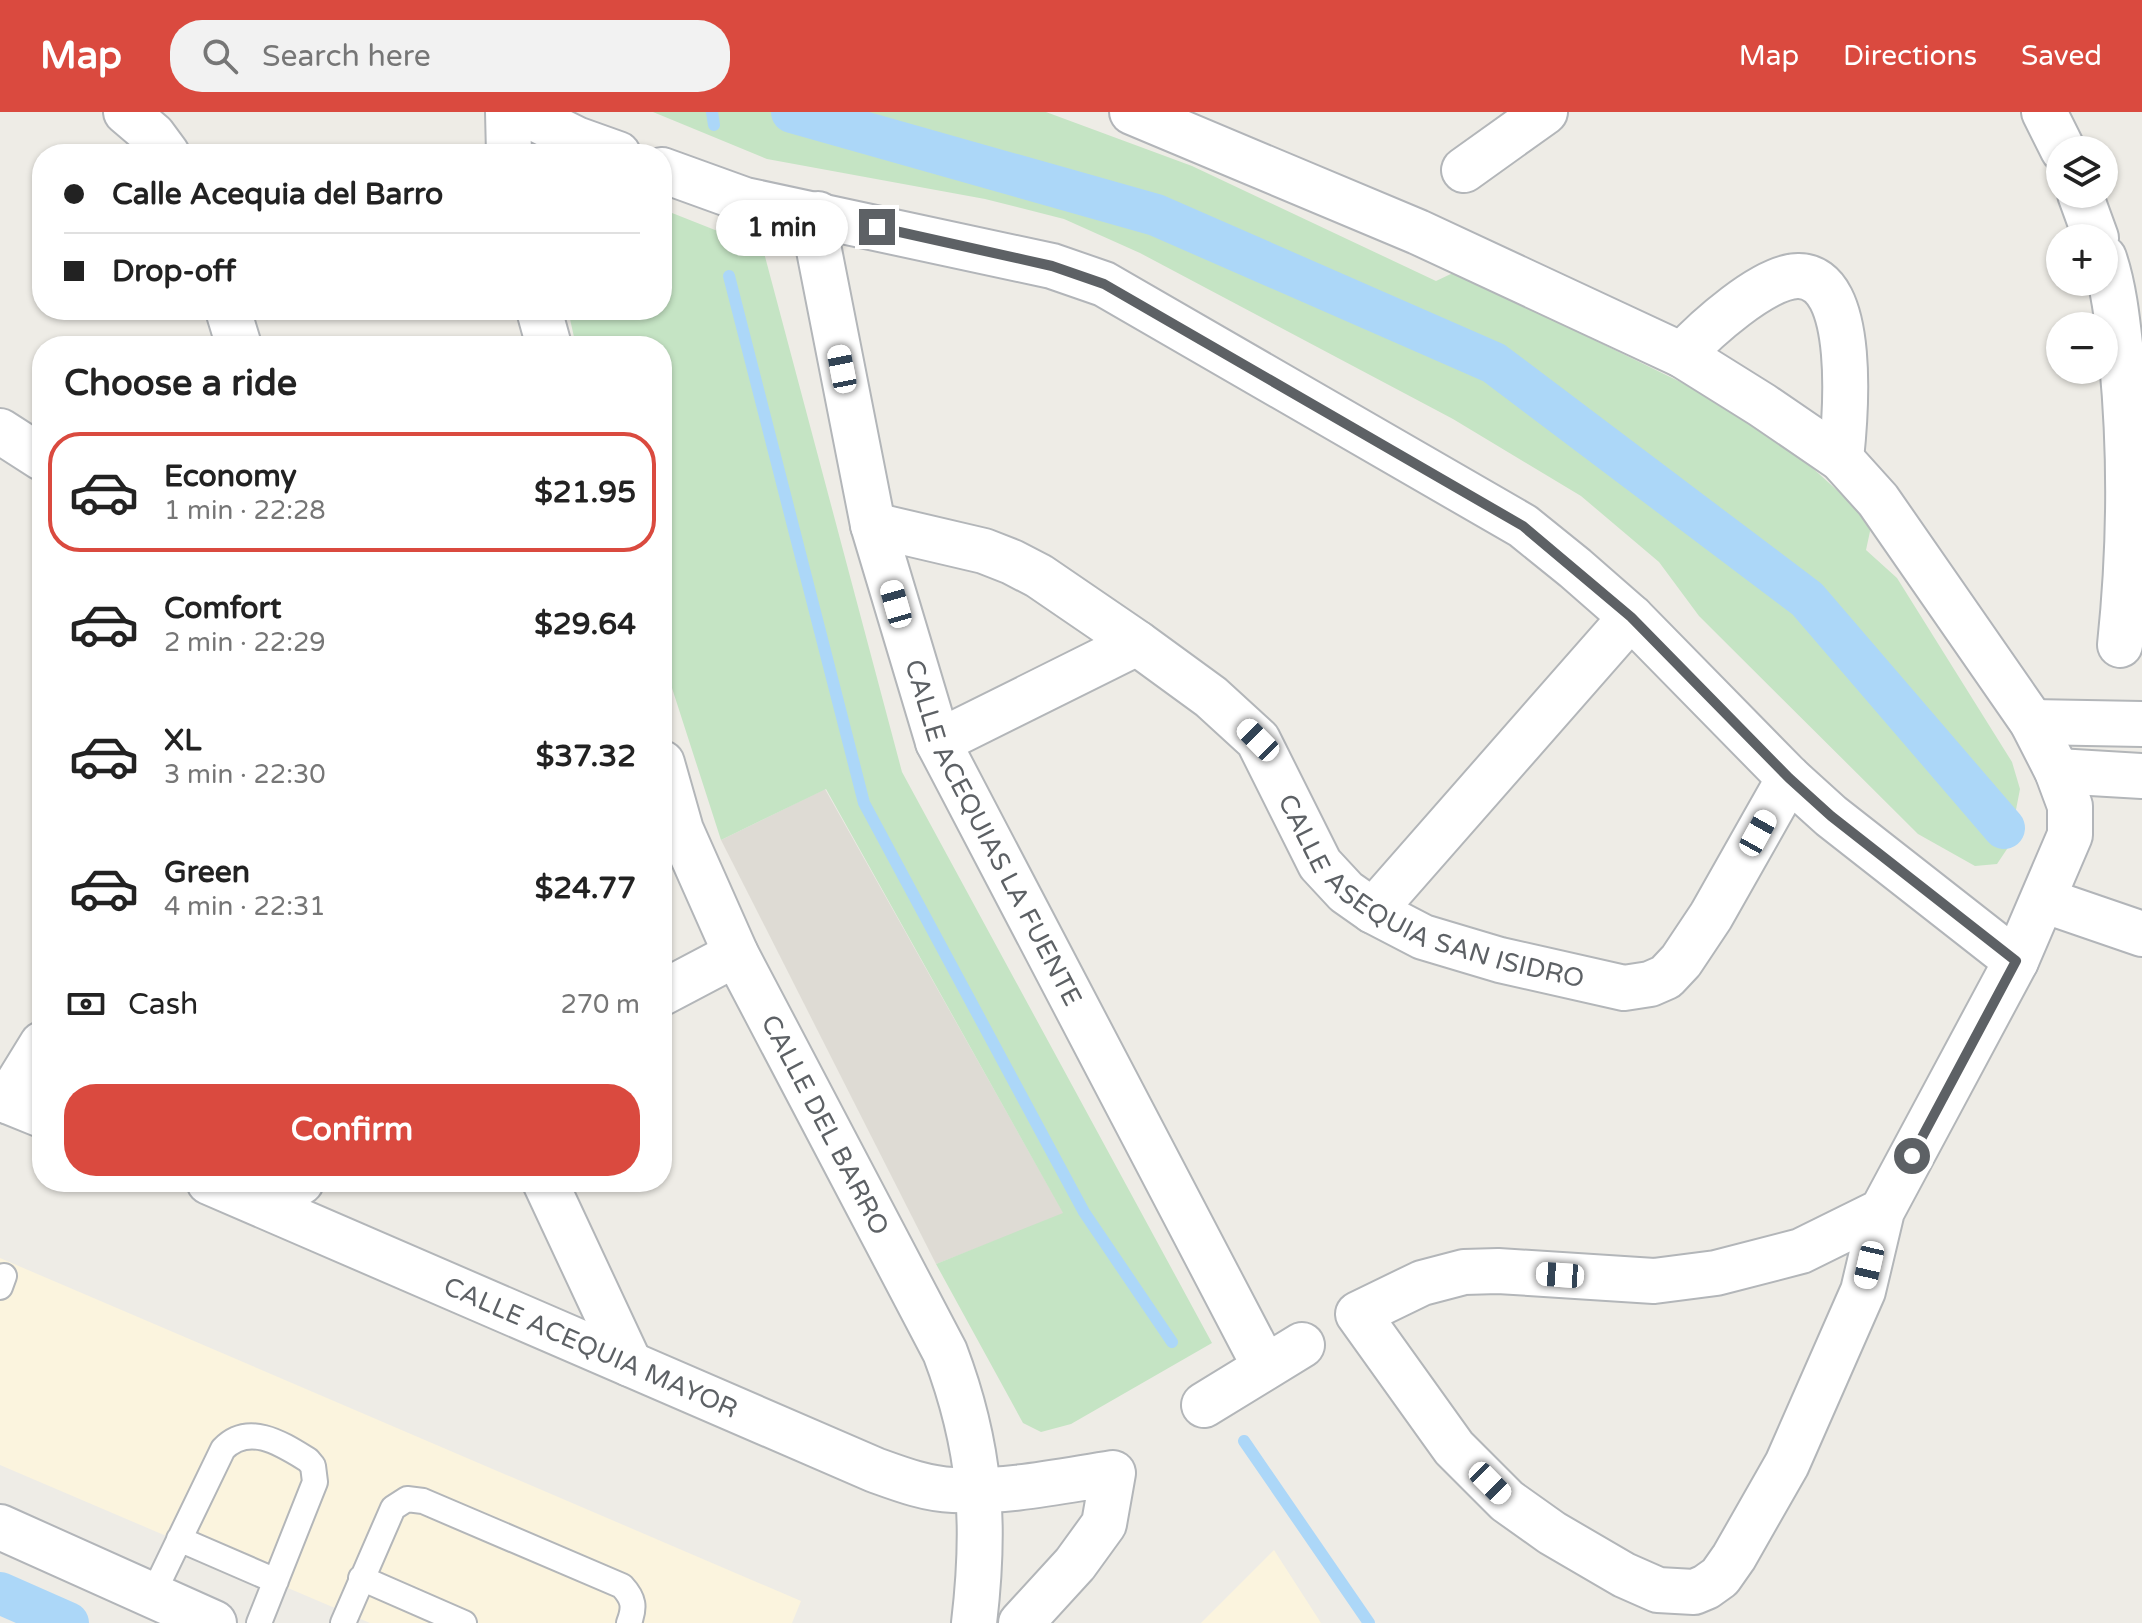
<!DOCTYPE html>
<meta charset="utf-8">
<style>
:root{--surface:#fff;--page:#f2f2f2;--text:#222;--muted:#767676;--line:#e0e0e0;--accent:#da4a3f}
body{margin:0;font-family:"Varela Round",sans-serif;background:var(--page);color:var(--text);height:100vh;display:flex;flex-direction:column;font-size:30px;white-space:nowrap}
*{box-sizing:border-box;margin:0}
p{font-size:26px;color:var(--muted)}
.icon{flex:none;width:44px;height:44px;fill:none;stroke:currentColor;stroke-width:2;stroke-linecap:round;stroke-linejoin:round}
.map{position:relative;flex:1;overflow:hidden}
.sheet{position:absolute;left:32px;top:224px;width:640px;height:856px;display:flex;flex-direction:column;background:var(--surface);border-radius:32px;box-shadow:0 2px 6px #0004}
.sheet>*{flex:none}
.hud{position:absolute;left:32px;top:32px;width:640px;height:176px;border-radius:32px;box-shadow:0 2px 6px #0004;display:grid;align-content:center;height:176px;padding:0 32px;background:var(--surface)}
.controls{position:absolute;left:2046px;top:24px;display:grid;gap:16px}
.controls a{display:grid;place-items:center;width:72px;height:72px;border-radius:50%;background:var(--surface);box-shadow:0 2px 6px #0004;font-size:40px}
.end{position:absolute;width:36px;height:36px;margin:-18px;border:10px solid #5d6165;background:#fff;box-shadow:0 0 0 4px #fff}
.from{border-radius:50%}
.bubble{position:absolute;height:56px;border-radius:28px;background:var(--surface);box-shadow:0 2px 6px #0004;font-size:26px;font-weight:800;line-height:56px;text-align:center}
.car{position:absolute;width:24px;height:48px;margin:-24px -12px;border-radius:10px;box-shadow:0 0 6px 2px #0007;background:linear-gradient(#fff 24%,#345 0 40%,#fff 0 76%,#345 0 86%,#fff 0)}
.hud b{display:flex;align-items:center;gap:28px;height:76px;font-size:30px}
.hud b+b{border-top:2px solid var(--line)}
.hud i{width:20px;height:20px;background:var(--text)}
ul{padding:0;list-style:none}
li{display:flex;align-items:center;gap:24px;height:120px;margin:0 16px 12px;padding:0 16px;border:4px solid transparent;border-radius:32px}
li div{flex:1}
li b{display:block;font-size:30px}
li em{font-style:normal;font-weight:800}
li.on{border-color:var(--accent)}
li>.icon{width:72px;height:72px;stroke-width:1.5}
h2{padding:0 32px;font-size:36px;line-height:96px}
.pay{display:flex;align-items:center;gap:20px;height:88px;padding:0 32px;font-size:30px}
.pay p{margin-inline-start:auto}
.action{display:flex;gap:16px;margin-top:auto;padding:16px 32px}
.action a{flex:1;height:92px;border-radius:32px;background:var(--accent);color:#fff;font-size:32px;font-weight:800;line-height:92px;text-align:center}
header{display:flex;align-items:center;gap:48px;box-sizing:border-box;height:112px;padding:0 40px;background:var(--accent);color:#fff}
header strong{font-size:38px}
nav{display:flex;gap:44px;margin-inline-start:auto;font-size:28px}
.search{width:560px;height:72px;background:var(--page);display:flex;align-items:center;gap:20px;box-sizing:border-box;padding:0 28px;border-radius:32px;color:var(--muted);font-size:30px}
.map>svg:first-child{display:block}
.commercial{fill:#fbf4de}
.education{fill:#dedbd4}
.green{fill:#c5e4c4}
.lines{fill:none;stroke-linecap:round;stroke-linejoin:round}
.stream{stroke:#acd7f8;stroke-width:12}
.canal{stroke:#acd7f8;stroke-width:42}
.lane-casing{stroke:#b3b6b9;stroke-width:28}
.street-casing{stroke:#b3b6b9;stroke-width:48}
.secondary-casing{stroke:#b2b5b9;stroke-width:48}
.lane{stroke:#fff;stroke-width:24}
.street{stroke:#fff;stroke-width:44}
.secondary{stroke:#fff;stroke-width:44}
.route{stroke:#5d6165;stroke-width:10}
.labels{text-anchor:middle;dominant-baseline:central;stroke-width:6;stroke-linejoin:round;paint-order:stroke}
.street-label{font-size:26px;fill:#5d6165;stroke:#fff}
</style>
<header>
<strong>Map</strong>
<div class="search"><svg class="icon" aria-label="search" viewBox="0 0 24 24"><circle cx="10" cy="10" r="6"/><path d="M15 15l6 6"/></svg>Search here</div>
<nav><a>Map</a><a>Directions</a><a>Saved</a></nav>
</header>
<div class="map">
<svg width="2142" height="1511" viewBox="0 0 2142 1511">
<rect width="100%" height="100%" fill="#eeece6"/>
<path class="commercial" d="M0 1146 801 1489 792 1511H370L0 1353Z
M1274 1438 1321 1511H1201Z"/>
<path class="education" d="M825 677 1064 1102 936 1152 721 728Z"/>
<path class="green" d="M653 0H1046L1192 54 1436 169 1455 160 1701 280 1796 341 1872 410 1866 438 1897 466 2012 650 2020 677 2009 734 1997 752 1975 754 1918 722 1699 504 1659 450 1581 384 1453 307 1140 141 1064 107 985 87 767 47Z
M662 97 763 137 902 660 1212 1231 1071 1312 1041 1320 1023 1311 936 1152 1063 1101 826 677 721 728 662 545V234H576L568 198H662Z"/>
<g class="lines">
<path class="stream" d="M712 0 714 13
M729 164 864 691 1084 1100 1172 1230
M1244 1329 1369 1511"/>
<path class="canal" d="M792 0 1156 103 1494 251 1807 487 2004 716
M0 1481 68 1511"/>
<g class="lane-casing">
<path id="lane" d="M0 1175 4 1164
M179 1427 276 1469
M361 1466 464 1511
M152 1484 223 1337C249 1310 282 1332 308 1348L313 1354 315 1370 259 1511
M343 1511 393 1396 407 1387 423 1389 622 1474C634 1487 635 1495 629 1511"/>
</g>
<g class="street-casing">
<g id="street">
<path d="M126 0 153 23 167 42"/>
<path d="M508 0 509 42"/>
<path d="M2044 0 2063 38"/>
<path d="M1464 58 1545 0"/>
<path d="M2080 82 2096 126"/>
<path id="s1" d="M818 102V133L873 413 938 630 1265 1255"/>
<path d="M2104 146C2115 178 2118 216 2122 250 2131 344 2130 438 2120 533"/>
<path d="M228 198 239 234"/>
<path d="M539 198 549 234"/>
<path d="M1682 243C1704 219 1764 164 1798 164 1859 163 1845 309 1841 347"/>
<path d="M0 319 42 346"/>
<path id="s2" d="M873 413 984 439 1012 450 1039 464 1137 531 1211 585 1258 628 1320 752 1346 780 1373 799 1423 825 1500 848 1624 876 1650 872 1666 865 1681 849 1711 804 1789 666"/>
<path d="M2032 610 2142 612"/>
<path d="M938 630 1137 531"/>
<path id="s3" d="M662 651 681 718 736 842 945 1240C981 1335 986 1411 974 1511"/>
<path d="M2057 659 2142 664"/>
<path d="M1373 799 1631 505"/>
<path d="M662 881 736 842"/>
<path d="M0 986 42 1003"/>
<path d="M7 989 42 932"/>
<path id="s4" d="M209 1070 875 1358C900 1367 926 1377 953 1378 1006 1381 1061 1369 1113 1361L1104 1412 1075 1452 1021 1511"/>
<path d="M545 1070 630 1252"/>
<path d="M261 1091 301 1070"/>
<path d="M1882 1099 1801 1139 1716 1161 1654 1169 1498 1159 1464 1160 1422 1171 1358 1202 1454 1336 1507 1389 1552 1421 1624 1463 1658 1478 1694 1480 1706 1475 1720 1465 1734 1445 1787 1352 1863 1179 1882 1099 2016 849"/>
<path d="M1204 1293 1302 1233"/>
</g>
</g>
<g class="secondary-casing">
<path id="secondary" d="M522 0 576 27 618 42
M662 58 745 88 1052 154 1104 172 1523 414 1575 456 1631 505 1789 666 1831 704 2016 849 2070 723V694L2057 659 2032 610 1878 388 1841 347 1762 293 1682 243 1418 120 1132 0
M2043 788 2142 822
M0 1415 214 1511"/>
</g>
<use href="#lane" class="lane"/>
<use href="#street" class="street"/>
<use href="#secondary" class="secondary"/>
</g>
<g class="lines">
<path class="route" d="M877 115 1052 154 1104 172 1523 414 1631 505 1789 666 1831 704 2016 849 1912 1044"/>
</g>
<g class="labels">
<g class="street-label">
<text stroke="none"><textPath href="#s1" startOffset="648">CALLE ACEQUIAS LA FUENTE</textPath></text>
<text stroke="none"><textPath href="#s2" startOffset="696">CALLE ASEQUIA SAN ISIDRO</textPath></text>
<text stroke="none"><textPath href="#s3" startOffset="398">CALLE DEL BARRO</textPath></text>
<text stroke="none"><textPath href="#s4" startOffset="416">CALLE ACEQUIA MAYOR</textPath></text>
</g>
</g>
</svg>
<div class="controls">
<a><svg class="icon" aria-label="layers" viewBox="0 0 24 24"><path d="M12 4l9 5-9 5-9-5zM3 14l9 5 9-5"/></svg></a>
<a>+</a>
<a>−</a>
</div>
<i class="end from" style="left:1912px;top:1044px"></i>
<i class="end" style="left:877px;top:115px"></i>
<div class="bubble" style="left:716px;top:88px;width:132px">1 min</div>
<i class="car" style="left:842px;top:257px;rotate:349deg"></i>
<i class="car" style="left:896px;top:492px;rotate:344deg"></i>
<i class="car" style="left:1258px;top:628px;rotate:315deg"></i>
<i class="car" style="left:1758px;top:721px;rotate:29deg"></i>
<i class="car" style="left:1869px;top:1153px;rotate:193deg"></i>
<i class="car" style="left:1560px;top:1163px;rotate:274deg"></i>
<i class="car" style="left:1490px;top:1371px;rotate:135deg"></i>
<div class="hud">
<b><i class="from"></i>Calle Acequia del Barro</b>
<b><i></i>Drop-off</b>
</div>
<section class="sheet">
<h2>Choose a ride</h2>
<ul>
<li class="on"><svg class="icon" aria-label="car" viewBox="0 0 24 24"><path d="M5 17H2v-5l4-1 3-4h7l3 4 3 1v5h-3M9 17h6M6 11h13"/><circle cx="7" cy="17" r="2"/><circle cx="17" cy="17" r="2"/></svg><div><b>Economy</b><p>1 min · 22:28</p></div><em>$21.95</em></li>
<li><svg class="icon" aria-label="car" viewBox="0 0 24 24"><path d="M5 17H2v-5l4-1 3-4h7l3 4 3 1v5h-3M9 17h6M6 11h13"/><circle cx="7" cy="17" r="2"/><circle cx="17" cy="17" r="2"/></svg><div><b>Comfort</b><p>2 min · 22:29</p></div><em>$29.64</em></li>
<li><svg class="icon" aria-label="car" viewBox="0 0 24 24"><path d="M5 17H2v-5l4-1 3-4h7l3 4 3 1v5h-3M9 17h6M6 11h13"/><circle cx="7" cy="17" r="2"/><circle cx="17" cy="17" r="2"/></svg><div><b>XL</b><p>3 min · 22:30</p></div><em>$37.32</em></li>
<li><svg class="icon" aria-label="car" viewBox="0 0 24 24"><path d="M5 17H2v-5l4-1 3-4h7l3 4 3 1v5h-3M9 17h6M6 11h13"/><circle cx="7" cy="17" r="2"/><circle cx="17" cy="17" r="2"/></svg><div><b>Green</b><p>4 min · 22:31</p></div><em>$24.77</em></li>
</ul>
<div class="pay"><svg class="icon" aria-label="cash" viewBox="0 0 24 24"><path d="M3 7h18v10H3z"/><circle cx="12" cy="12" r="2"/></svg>Cash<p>270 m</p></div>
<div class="action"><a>Confirm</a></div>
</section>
</div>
